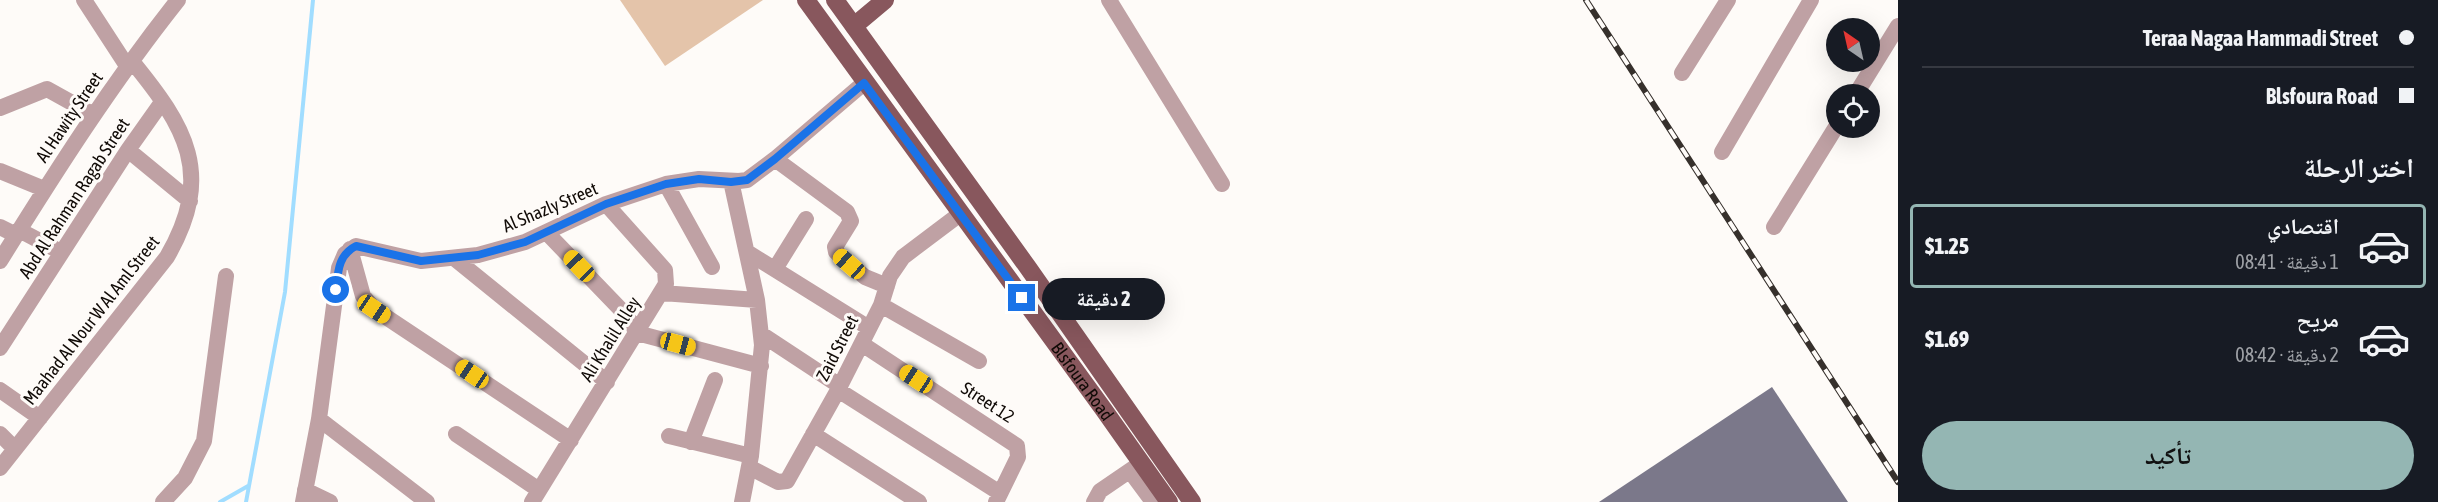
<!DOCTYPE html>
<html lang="ar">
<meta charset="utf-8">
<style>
:root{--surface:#171b24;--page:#242831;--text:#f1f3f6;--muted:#9ea1a6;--line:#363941;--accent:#94b6b3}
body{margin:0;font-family:"Asap Condensed","Noto Naskh Arabic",sans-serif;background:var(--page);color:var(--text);direction:rtl;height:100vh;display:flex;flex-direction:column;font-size:22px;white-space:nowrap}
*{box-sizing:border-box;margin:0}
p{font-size:20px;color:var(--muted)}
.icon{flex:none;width:33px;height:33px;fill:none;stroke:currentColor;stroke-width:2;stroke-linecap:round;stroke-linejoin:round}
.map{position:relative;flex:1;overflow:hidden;direction:ltr}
.sheet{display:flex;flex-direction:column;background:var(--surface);width:540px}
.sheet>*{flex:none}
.hud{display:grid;align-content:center;height:132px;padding:0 24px;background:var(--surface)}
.needle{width:39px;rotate:326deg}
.fabs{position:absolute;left:1826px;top:18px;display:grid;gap:12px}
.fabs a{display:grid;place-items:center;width:54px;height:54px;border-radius:50%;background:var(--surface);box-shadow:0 6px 24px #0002;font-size:30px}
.end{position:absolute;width:27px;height:27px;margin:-14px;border:8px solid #1a73e8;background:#fff;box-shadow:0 0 0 3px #fff}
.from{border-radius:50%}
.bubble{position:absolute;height:42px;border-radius:21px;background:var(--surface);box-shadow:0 6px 24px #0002;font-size:20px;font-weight:800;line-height:42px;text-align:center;direction:rtl}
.car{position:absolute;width:18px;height:36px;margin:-18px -9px;border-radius:8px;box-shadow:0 0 4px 2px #0007;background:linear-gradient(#f5c518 24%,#345 0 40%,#f5c518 0 76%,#345 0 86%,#f5c518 0)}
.hud b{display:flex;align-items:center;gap:21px;height:57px;font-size:22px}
.hud b+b{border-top:2px solid var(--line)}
.hud i{width:15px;height:15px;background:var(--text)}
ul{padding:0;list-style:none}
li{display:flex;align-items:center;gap:18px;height:84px;margin:0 12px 9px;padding:0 12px;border:3px solid transparent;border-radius:6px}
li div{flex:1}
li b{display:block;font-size:22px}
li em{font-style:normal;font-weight:800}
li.current{border-color:var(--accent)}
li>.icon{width:54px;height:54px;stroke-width:1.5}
h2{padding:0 24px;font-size:27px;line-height:72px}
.cta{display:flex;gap:12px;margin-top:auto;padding:12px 24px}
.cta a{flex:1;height:69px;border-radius:36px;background:var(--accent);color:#111;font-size:24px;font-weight:800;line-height:69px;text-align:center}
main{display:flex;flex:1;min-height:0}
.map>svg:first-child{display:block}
.green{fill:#e4c4aa}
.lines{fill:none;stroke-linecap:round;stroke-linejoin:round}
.stream{stroke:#a1ddff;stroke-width:4}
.building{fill:#7b788a}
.minor{stroke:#bfa1a4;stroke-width:16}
.major{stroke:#88575d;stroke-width:18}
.rail-casing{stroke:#36302c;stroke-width:6}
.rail{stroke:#fefbf8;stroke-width:4;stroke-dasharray:11;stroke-linecap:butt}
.route{stroke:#1a73e8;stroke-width:8}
.labels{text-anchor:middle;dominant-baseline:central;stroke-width:6;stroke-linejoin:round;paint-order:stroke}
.street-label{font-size:18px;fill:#100a06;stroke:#fefbf8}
</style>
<main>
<section class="sheet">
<div class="hud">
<b><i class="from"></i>Teraa Nagaa Hammadi Street</b>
<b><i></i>Blsfoura Road</b>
</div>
<h2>اختر الرحلة</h2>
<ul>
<li class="current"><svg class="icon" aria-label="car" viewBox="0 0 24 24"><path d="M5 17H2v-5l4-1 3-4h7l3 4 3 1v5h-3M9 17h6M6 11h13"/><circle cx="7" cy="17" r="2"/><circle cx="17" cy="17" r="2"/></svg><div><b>اقتصادي</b><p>1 دقيقة · 08:41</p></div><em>$1.25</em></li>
<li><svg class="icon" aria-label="car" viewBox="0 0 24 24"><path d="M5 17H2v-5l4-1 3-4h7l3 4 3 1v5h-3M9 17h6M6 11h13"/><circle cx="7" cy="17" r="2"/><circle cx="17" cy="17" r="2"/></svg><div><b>مريح</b><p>2 دقيقة · 08:42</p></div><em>$1.69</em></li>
</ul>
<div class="cta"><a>تأكيد</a></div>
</section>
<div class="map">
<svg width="1898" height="502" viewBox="0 0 1898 502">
<rect width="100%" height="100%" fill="#fefbf8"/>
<path class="green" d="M620 0H763L665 66Z"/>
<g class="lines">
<path class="stream" d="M220 502 248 486
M246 502 285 292 313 0"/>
</g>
<path class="building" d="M1772 387 1848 502H1599Z"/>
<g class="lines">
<path class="minor" d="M84 0 127 66
M1109 0 1222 184
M1682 73 1728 0
M1856 94 1898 26
M0 108 47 89 92 114
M128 150 190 201
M1722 152 1811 0
M775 159 847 212 851 221 835 247 836 252 865 277 887 286
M0 171 44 189
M731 181 757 300 762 345 751 456 742 502
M666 184 712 267
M0 227 16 235
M1774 227 1836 127
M19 230 61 252
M547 233 627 316 637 333 761 366
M350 249 363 296 374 309 571 440
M747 252 869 328
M454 258 607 382
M0 261C56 171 112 83 178 0
M775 269 806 219
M662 293 757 300
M881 305 979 361
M761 334 840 386
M862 344 1017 446 1018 457 996 502
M0 348 128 150 162 102
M0 390 40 418
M838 390 1000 493
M319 419 427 502
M0 434 15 449
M456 434 539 490
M813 434 919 502
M669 436 751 456
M691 442 715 380
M749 467 778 482 787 481 838 390 881 305 890 276 903 257 960 214
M0 468 167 257C215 174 186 127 131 60
M1130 471 1153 502
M305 490 330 502
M163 502 185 478 204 441 226 276
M303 502 319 419 339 268 345 254 356 246 421 261 478 255 525 242 606 204 666 184 699 179 739 181 747 180 775 159 864 83
M532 502 666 284 665 270 606 204
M1094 502 1100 491 1141 463"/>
<g class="major">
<path id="s1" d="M806 0 1104 410 1169 502"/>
<path d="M835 0 1029 269 1192 502"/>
<path d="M854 26 885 0"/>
</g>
<g class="rail-casing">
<path id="rail" d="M1586 0 1898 482"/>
</g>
<use href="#rail" class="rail"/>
</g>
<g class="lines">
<path class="route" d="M336 290C338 272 338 255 356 246L421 261 478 255 525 242 606 204 666 184 699 179 731 182 747 180 775 159 864 83 1022 298"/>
</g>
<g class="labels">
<g class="street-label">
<text transform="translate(69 117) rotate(-56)">Al Hawity Street</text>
<text transform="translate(74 198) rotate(-57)">Abd Al Rahman Ragab Street</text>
<text transform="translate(550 207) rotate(-23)">Al Shazly Street</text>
<text transform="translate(91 320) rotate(-52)">Maahad Al Nour W Al Aml Street</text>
<text transform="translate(610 339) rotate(-58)">Ali Khalil Alley</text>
<text transform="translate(837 348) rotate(-63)">Zaid Street</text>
<text stroke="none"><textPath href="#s1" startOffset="471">Blsfoura Road</textPath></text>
<text transform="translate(988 402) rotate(33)">Street 12</text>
</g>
</g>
</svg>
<div class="fabs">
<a><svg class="needle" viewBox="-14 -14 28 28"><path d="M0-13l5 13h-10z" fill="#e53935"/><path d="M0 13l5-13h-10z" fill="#9ea1a6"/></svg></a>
<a><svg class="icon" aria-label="locate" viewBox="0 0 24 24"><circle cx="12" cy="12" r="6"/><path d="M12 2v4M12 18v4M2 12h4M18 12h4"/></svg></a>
</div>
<i class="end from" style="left:336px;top:290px"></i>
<i class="end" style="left:1022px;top:298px"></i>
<div class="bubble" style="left:1042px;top:278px;width:123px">2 دقيقة</div>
<i class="car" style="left:849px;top:264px;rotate:311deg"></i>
<i class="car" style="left:579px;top:266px;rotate:316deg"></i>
<i class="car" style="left:374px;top:309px;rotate:124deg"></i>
<i class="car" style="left:678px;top:344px;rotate:105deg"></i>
<i class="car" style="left:472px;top:374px;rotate:304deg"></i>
<i class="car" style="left:916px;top:379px;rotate:303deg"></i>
</div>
</main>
